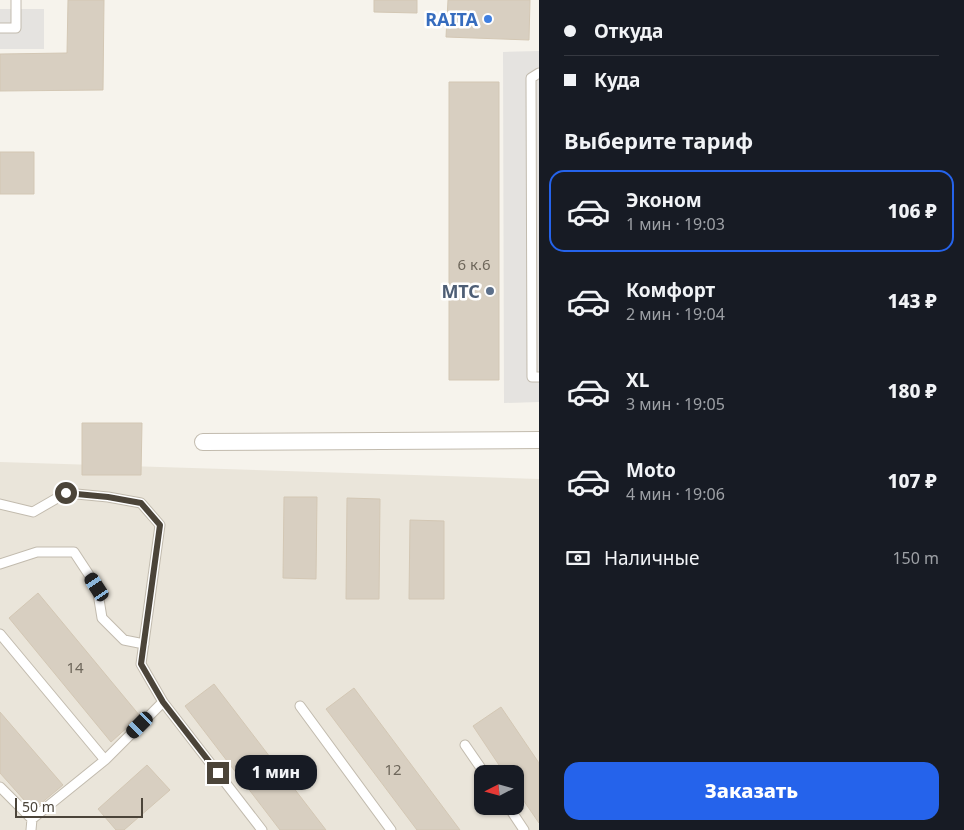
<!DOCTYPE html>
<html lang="ru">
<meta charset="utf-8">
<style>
:root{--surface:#171b24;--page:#242831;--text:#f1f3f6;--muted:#9ea1a6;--line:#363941;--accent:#2563eb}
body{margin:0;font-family:"Noto Sans",sans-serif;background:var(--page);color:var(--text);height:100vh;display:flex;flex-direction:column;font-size:19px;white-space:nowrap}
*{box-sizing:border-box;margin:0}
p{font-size:16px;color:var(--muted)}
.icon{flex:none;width:28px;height:28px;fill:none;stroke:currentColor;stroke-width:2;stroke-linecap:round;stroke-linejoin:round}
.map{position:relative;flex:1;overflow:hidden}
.drawer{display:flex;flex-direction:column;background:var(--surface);width:425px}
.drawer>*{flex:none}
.guide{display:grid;align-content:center;height:110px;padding:0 25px;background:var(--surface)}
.needle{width:32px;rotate:264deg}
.tools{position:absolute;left:474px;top:765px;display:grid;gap:10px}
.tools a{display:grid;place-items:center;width:50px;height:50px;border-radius:10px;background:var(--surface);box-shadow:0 1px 4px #0004;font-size:25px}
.scale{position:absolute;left:15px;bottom:12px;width:128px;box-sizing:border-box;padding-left:5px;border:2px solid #4b4439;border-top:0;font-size:14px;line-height:18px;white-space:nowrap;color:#4b4439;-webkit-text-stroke:4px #fff;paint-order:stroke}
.end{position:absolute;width:22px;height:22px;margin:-11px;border:6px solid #4b4439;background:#fff;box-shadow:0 0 0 2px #fff}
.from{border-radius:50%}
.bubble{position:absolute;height:35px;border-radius:15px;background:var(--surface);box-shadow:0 1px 4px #0004;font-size:16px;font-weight:800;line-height:35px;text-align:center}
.car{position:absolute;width:15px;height:30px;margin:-15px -8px;border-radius:6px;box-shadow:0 0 4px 1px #0007;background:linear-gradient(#222 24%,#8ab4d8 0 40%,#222 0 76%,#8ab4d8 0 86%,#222 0)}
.guide b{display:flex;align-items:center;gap:18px;height:48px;font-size:19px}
.guide b+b{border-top:1px solid var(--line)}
.guide i{width:12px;height:12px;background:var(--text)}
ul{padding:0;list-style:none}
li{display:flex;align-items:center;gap:15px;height:82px;margin:0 10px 8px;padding:0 15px;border:2px solid transparent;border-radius:15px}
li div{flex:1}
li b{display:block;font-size:19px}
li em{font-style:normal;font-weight:800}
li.active{border-color:var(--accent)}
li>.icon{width:45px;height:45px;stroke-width:1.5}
h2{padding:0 25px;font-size:22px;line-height:60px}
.pay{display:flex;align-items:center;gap:12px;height:55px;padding:0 25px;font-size:19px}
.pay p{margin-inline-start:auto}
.button{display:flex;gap:10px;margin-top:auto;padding:10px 25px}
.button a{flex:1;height:58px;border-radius:15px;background:var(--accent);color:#fff;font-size:20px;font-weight:800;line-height:58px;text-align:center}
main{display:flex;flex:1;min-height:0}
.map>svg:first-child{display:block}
.residential{fill:#eae5da;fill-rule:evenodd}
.parking{fill:#e5e3e0}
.building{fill:#d8cfc1;stroke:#d3c7b4}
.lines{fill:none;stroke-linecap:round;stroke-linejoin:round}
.lane-casing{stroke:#c2bbae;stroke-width:11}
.street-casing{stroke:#c2bbae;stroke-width:18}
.lane{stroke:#fff;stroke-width:9}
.street{stroke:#fff;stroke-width:16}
.route{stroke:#4b4439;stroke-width:6}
.shop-dot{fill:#3f7fe0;stroke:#fff;stroke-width:2}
.service-dot{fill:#5c6f8a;stroke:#fff;stroke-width:2}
.labels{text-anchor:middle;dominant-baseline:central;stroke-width:5;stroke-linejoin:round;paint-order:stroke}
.number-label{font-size:15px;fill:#6e675b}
.shop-label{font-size:18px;font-weight:bold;fill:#366cbe;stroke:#fff;text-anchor:end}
.service-label{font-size:18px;font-weight:bold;fill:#4e5e75;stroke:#fff;text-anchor:end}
</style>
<main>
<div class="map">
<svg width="539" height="830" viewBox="0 0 539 830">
<rect width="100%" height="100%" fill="#f6f3ec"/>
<path class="residential" d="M0 462 539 479V830H0ZM482 774H515V806H482Z"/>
<path class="parking" d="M0 9H44V49H0Z
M539 51V402L504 403 503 52Z"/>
<path class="building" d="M68 0H104L103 90 0 91V54L67 53Z
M374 0H417V13L374 12Z
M448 0H530L529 40 446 37Z
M449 82H499V380H449Z
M0 152H34V194H0Z
M82 423H142L141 475H82Z
M284 497H317L316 579 283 578Z
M347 498 380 499 379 599H346Z
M410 520 444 521V599H409Z
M38 593 140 716 111 742 9 618Z
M214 684 326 830H280L185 706Z
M354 688 460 830H417L326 709Z
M501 707 539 763V823L515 788V774H505L473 726Z
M0 712 63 785 33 810 0 773Z
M147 765 170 790 124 830H116L98 809Z"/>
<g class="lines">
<g class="lane-casing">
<path id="lane" d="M0 28H16V0
M539 73 531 78 532 377H539
M0 504 33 512 66 493 108 497 141 503 160 525 141 664 163 702 262 830
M0 564 37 552H74L97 587 102 618 124 640 144 644
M0 634 105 760 32 819 0 787
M300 706 391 830
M465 745 485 774
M105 760 163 702
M508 806 524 830
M31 830 32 819"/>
</g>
<g class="street-casing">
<path id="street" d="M203 442 539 440"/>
</g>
<use href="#lane" class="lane"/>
<use href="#street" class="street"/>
</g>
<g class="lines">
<path class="route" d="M66 493 108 497 141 503 160 525 141 664 163 702 218 773"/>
</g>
<circle class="shop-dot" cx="488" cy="19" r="5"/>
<circle class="service-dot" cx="490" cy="291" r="5"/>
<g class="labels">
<g class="number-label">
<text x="474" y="264">6 к.6</text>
<text x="75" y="667">14</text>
<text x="393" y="769">12</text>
</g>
<g class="shop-label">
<text x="478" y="19">RAITA</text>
</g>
<g class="service-label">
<text x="480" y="291">МТС</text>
</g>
</g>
</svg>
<div class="tools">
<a><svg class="needle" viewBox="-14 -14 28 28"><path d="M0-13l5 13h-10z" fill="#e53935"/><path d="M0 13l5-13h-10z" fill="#9ea1a6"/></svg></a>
</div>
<div class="scale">50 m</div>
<i class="end from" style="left:66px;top:493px"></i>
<i class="end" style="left:218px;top:773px"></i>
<div class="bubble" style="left:235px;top:755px;width:82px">1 мин</div>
<i class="car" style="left:97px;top:587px;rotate:327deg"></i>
<i class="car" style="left:140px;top:725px;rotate:225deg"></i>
</div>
<section class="drawer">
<div class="guide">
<b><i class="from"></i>Откуда</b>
<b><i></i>Куда</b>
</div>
<h2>Выберите тариф</h2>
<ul>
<li class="active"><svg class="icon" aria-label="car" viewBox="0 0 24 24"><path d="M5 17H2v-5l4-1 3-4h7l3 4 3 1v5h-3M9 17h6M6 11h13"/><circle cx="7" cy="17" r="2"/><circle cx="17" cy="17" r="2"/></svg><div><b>Эконом</b><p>1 мин · 19:03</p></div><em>106 ₽</em></li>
<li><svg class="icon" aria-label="car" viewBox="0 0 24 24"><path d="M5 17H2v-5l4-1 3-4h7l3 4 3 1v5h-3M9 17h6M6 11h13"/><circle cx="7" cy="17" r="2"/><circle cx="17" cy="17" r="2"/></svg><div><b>Комфорт</b><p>2 мин · 19:04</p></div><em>143 ₽</em></li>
<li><svg class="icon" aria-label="car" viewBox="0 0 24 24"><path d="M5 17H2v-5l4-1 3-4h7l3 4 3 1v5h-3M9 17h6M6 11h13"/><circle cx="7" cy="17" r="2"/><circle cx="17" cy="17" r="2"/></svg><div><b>XL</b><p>3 мин · 19:05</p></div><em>180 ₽</em></li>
<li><svg class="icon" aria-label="car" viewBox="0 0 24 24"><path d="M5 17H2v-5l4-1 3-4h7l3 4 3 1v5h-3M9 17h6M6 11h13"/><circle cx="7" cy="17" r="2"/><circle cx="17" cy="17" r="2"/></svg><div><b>Moto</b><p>4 мин · 19:06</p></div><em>107 ₽</em></li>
</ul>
<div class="pay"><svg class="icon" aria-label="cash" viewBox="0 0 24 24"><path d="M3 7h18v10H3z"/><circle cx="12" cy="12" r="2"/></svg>Наличные<p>150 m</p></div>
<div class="button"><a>Заказать</a></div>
</section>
</main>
